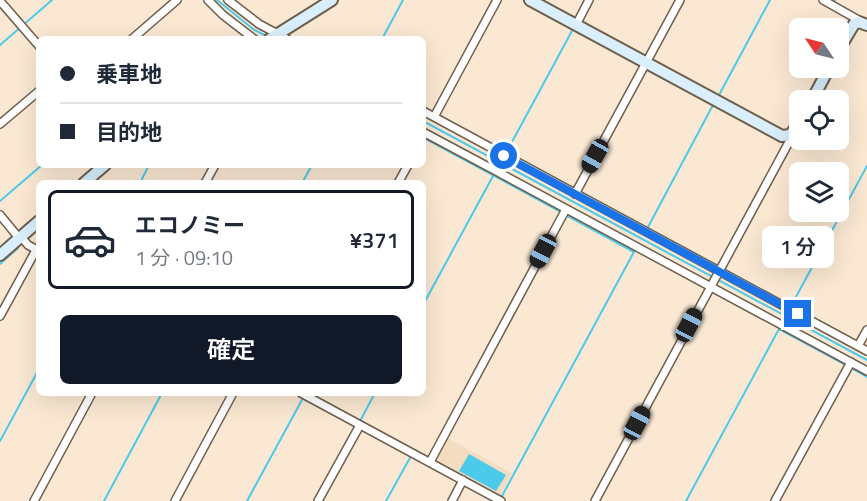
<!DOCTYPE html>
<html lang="ja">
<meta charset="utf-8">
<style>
:root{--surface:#fff;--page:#f2f2f3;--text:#1f2937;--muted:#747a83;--line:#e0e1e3;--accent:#111827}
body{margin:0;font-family:"Titillium Web","Noto Sans JP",sans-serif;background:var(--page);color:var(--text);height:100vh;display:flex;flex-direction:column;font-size:22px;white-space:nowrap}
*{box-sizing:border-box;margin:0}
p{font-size:20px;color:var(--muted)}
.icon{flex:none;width:33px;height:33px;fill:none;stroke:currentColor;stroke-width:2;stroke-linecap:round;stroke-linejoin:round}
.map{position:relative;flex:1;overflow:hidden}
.drawer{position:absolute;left:36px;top:180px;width:390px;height:216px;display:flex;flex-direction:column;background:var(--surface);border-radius:9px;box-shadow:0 6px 24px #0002}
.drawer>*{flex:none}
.banner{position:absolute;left:36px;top:36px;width:390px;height:132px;border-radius:9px;box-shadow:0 6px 24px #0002;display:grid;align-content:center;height:132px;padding:0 24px;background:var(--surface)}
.needle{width:39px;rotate:305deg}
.controls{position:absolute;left:789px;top:18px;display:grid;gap:12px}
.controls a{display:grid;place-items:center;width:60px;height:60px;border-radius:9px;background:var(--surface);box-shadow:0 6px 24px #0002;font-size:30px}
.end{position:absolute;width:27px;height:27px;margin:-14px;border:8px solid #1a73e8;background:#fff;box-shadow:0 0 0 3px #fff}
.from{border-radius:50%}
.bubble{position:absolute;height:42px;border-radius:9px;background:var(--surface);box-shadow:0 6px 24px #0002;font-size:20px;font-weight:600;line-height:42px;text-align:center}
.car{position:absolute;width:18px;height:36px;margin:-18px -9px;border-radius:8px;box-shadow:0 0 4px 2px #0007;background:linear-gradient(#222 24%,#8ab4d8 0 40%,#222 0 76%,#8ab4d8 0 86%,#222 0)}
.banner b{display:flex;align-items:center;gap:21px;height:57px;font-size:22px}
.banner b+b{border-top:2px solid var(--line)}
.banner i{width:15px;height:15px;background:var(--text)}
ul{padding:10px 0 0;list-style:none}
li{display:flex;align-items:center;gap:18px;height:99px;margin:0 12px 9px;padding:0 12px;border:3px solid transparent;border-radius:9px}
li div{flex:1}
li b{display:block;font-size:22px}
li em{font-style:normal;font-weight:600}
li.current{border-color:var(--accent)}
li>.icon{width:54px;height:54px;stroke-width:1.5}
.button{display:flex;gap:12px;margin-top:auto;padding:12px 24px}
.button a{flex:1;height:69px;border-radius:9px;background:var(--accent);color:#fff;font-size:24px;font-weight:600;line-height:69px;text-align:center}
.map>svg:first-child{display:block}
.built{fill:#f3dcc0}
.water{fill:#4dc9ea}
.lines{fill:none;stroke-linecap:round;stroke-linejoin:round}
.stream{stroke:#4dc9ea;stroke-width:2}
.street-casing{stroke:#6e5e4c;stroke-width:10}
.secondary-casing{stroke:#6e5e4c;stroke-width:14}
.street{stroke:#fff;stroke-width:7}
.secondary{stroke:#daeffd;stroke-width:10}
.route{stroke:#1a73e8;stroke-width:8}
</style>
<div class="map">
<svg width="867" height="501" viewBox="0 0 867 501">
<rect width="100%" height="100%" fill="#fae8d2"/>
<path class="built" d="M446 437 512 473 499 497 435 462 434 460Z"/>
<path class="water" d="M469 454 506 475 496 491 459 471Z"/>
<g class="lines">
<path class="stream" d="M217 0 253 29 268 37
M833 0H835
M382 39 403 0
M0 45 52 0
M718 97 770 0
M423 121 867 360
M426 139 561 212
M506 153 573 29
M140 183 149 165
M302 183 312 165
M0 201 42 165
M566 215 634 252
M647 229 713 105
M677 244 718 266
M0 264 18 248
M725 270 858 342
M423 305 493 176
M791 306 867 166
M864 346 867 347
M851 368 867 377
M360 421 375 393
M0 441 39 369
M502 496 635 250
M104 501 162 393
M247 501 303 398
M386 501 411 456
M686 501 779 329 846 365"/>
<g class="street-casing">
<path id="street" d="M208 0 223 15 254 39
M228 0 259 24 287 39
M823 0 862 22
M0 1 39 46
M576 25 589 0
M132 39 177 0
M423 111 867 351
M434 117 497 0
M0 124 39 91
M423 132 496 171 504 156
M496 171 867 371
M205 183 215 165
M398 183 408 165
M575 194 680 0
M0 215 19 238
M21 237 28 245 39 251
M0 316 36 250
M858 346 867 330
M301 393 501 501
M430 462 566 209
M34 501 92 393
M175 501 233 393
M318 501 360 425
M452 501 463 480
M595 501 789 142 790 135
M775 501 851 362"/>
</g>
<g class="secondary-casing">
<path id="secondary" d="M530 0 782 136 790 135 800 123
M270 39 332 0
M838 51 854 24 859 22 867 25
M812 100 829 68
M84 183 105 165
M0 255 39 221"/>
</g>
<use href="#street" class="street"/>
<use href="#secondary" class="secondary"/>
</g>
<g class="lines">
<path class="route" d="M504 156 798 314"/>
</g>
</svg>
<div class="controls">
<a><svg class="needle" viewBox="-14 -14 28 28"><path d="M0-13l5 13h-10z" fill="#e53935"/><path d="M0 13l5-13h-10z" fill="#747a83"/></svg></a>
<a><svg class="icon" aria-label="locate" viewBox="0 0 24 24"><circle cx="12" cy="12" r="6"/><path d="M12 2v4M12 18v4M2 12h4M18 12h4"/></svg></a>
<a><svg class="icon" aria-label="layers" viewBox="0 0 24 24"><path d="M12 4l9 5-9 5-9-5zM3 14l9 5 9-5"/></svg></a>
</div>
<i class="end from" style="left:504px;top:156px"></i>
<i class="end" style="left:798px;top:314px"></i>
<div class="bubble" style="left:762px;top:226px;width:72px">1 分</div>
<i class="car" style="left:595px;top:156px;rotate:209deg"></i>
<i class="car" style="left:543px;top:251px;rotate:208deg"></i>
<i class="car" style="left:689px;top:325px;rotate:28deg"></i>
<i class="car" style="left:637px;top:423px;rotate:28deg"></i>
<div class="banner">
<b><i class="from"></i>乗車地</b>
<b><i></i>目的地</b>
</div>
<section class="drawer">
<ul>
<li class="current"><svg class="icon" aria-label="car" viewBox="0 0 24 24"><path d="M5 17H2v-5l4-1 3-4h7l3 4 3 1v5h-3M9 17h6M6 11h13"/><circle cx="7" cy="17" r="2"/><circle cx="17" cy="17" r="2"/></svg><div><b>エコノミー</b><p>1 分 · 09:10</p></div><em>¥371</em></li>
</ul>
<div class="button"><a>確定</a></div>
</section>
</div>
